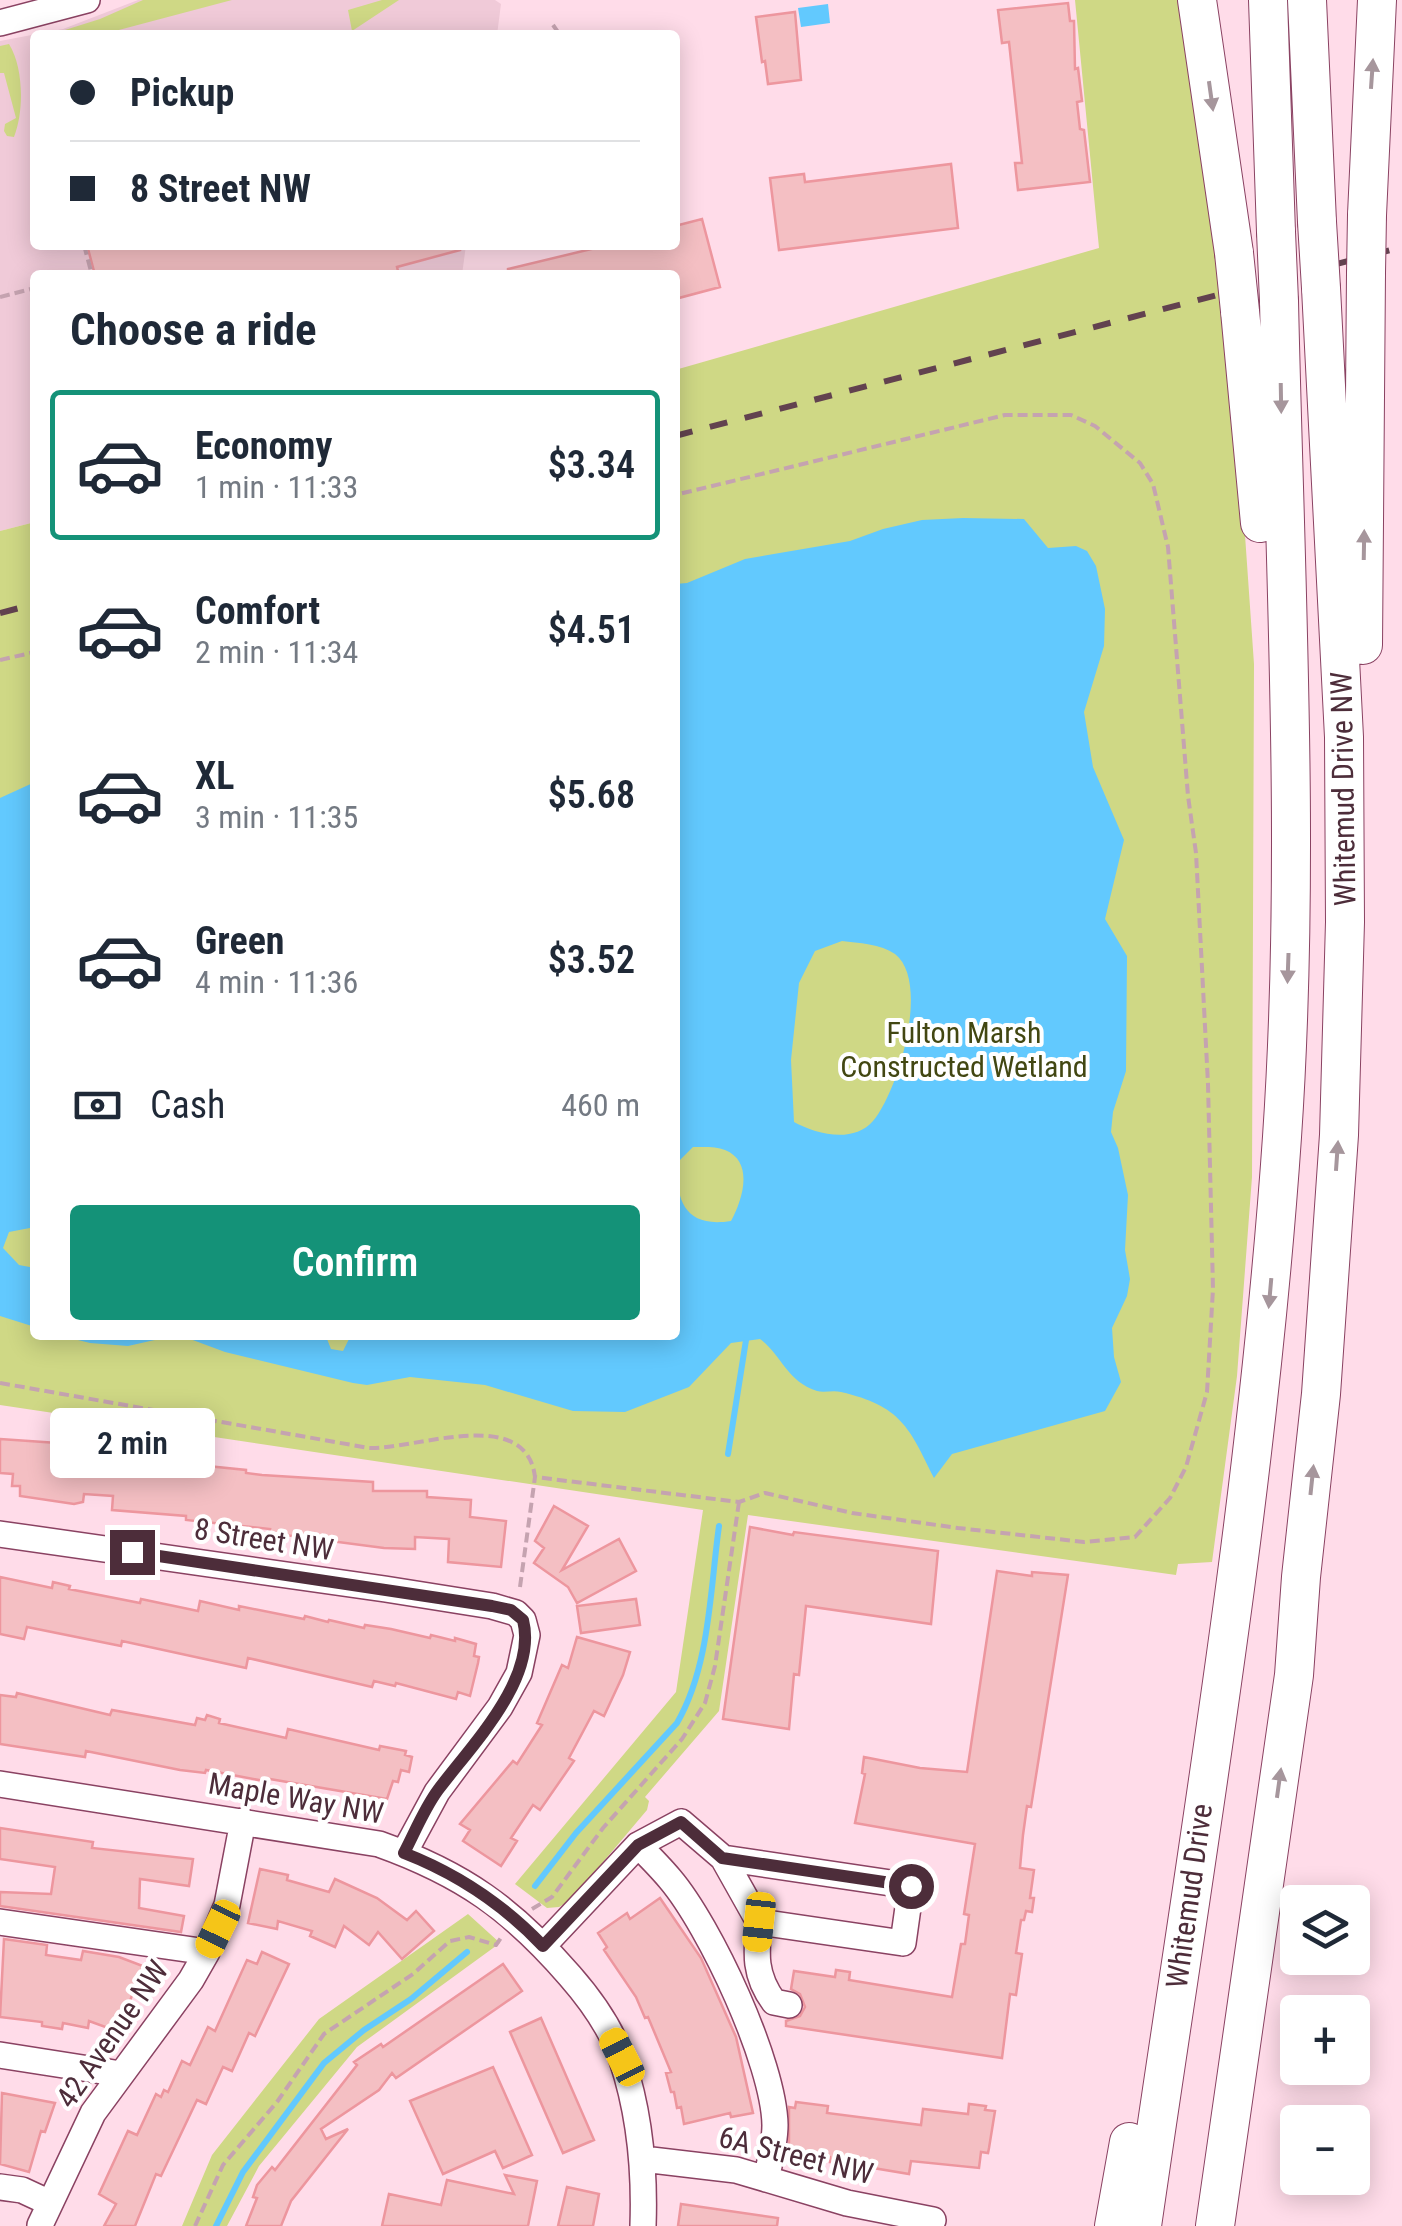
<!DOCTYPE html>
<meta charset="utf-8">
<style>
:root{--surface:#fff;--page:#f6f6f7;--text:#1f2937;--muted:#747a83;--line:#e0e1e3;--accent:#149278}
body{margin:0;font-family:"Roboto Condensed",sans-serif;background:var(--page);color:var(--text);height:100vh;display:flex;flex-direction:column;font-size:38px;white-space:nowrap}
*{box-sizing:border-box;margin:0}
p{font-size:32px;color:var(--muted)}
.icon{flex:none;width:55px;height:55px;fill:none;stroke:currentColor;stroke-width:2;stroke-linecap:round;stroke-linejoin:round}
.map{position:relative;flex:1;overflow:hidden}
.sheet{position:absolute;left:30px;top:270px;width:650px;height:1070px;display:flex;flex-direction:column;background:var(--surface);border-radius:10px;box-shadow:0 5px 25px #0003}
.sheet>*{flex:none}
.banner{position:absolute;left:30px;top:30px;width:650px;height:220px;border-radius:10px;box-shadow:0 5px 25px #0003;display:grid;align-content:center;height:220px;padding:0 40px;background:var(--surface)}
.fabs{position:absolute;left:1280px;top:1885px;display:grid;gap:20px}
.fabs a{display:grid;place-items:center;width:90px;height:90px;border-radius:10px;background:var(--surface);box-shadow:0 5px 25px #0003;font-size:50px}
.end{position:absolute;width:45px;height:45px;margin:-22px;border:12px solid #4d2d3a;background:#fff;box-shadow:0 0 0 5px #fff}
.from{border-radius:50%}
.bubble{position:absolute;height:70px;border-radius:10px;background:var(--surface);box-shadow:0 5px 25px #0003;font-size:32px;font-weight:600;line-height:70px;text-align:center}
.car{position:absolute;width:30px;height:60px;margin:-30px -15px;border-radius:12px;box-shadow:0 0 8px 2px #0007;background:linear-gradient(#f5c518 24%,#345 0 40%,#f5c518 0 76%,#345 0 86%,#f5c518 0)}
.banner b{display:flex;align-items:center;gap:35px;height:95px;font-size:38px}
.banner b+b{border-top:2px solid var(--line)}
.banner i{width:25px;height:25px;background:var(--text)}
ul{padding:0;list-style:none}
li{display:flex;align-items:center;gap:30px;height:150px;margin:0 20px 15px;padding:0 20px;border:5px solid transparent;border-radius:10px}
li div{flex:1}
li b{display:block;font-size:38px}
li em{font-style:normal;font-weight:600}
li.active{border-color:var(--accent)}
li>.icon{width:90px;height:90px;stroke-width:1.5}
h2{padding:0 40px;font-size:45px;line-height:120px}
.pay{display:flex;align-items:center;gap:25px;height:110px;padding:0 40px;font-size:38px}
.pay p{margin-inline-start:auto}
.button{display:flex;gap:20px;margin-top:auto;padding:20px 40px}
.button a{flex:1;height:115px;border-radius:10px;background:var(--accent);color:#fff;font-size:40px;font-weight:600;line-height:115px;text-align:center}
.map>svg:first-child{display:block}
.built{fill:#f0cad8}
.green{fill:#cfd885}
.water{fill:#62c9fe;fill-rule:evenodd}
.lines{fill:none;stroke-linecap:round;stroke-linejoin:round}
.stream{stroke:#62c9fe;stroke-width:6}
.building{fill:#f4bfc3;stroke:#ed969e;stroke-width:2.5}
.minor-casing{stroke:#8a4262;stroke-width:28}
.highway-casing{stroke:#8a4262;stroke-width:40}
.path{stroke:#c5a3b0;stroke-width:4;stroke-dasharray:10 5;stroke-linecap:butt}
.minor{stroke:#fff;stroke-width:25}
.highway{stroke:#fff;stroke-width:38}
.rail{stroke:#62424f;stroke-width:6;stroke-dasharray:18 18;stroke-linecap:butt}
.highway-bridge-casing{stroke:#8a4262;stroke-width:40;stroke-linecap:butt}
.highway-bridge{stroke:#fff;stroke-width:38}
.oneway{fill:#a6969c}
.route{stroke:#4d2d3a;stroke-width:12}
.labels{text-anchor:middle;dominant-baseline:central;stroke-width:8;stroke-linejoin:round;paint-order:stroke}
.street-label{font-size:30px;fill:#4d2d3a;stroke:#fff}
.park-label{font-size:30px;fill:#424712;stroke:#fff}
</style>
<div class="map">
<svg width="1402" height="2226" viewBox="0 0 1402 2226">
<rect width="100%" height="100%" fill="#ffdce9"/>
<path class="built" d="M138 0H495L501 4 497 35H35V245H466L462 275H35V522L0 531V41L63 29Z"/>
<path class="green" d="M143 0H232L100 35H49L100 19Z
M382 0H399L352 31 348 10Z
M1075 0H1185L1233 363 1254 664 1252 1177 1237 1376 1212 1562 1178 1564 1176 1575 748 1515 719 1711 645 1797 649 1801 647 1810 571 1900 559 1907 547 1908 515 1884 676 1692 703 1510 0 1405V531L35 522V1335H675V370L1099 248Z
M9 44C24 68 24 112 14 137L7 136 4 131 5 124 16 118 4 73H0V46Z
M468 1914 500 1943 357 2047 259 2166 227 2226H182L212 2155 319 2019Z"/>
<path class="water" d="M828 4 830 23 801 27 798 8Z
M963 518 1024 519 1048 548 1076 546 1087 551 1096 566 1105 609 1104 646 1084 712 1093 767 1124 840 1105 919 1127 956 1126 1071 1113 1112 1111 1132 1118 1148 1128 1195 1125 1250 1130 1279 1127 1296 1112 1328 1114 1357 1121 1382 1105 1411 952 1454 934 1478C909 1427 901 1406 841 1392 833 1390 824 1393 817 1391 786 1381 781 1354 760 1339L731 1343 689 1387 625 1412 573 1411 485 1385 410 1377 367 1385 353 1383 225 1352 190 1339 168 1337 128 1346 90 1343 58 1335H295L327 1339 331 1349 343 1351 351 1335H675V584L687 583 745 559 850 541 883 529 922 520ZM842 941C858 943 881 944 895 954 931 982 898 1092 873 1121 853 1144 816 1134 794 1122L791 1060 799 983 815 951ZM693 1147C702 1147 716 1146 725 1150 755 1162 742 1201 731 1221 686 1228 676 1203 677 1163Z
M35 782V1227L9 1232 3 1248 19 1265 35 1268V1327L0 1316V798Z"/>
<g class="lines">
<path class="stream" d="M728 1454 746 1340
M535 1886 576 1833 677 1723C710 1666 710 1590 719 1526
M216 2226 243 2172 324 2063 364 2030 411 1999 467 1952"/>
</g>
<path class="building" d="M1068 3 1070 21H1074L1075 69 1078 68 1082 101 1077 102 1080 129 1084 130 1090 182 1018 190 1015 163H1022L1009 42 1002 43 998 10Z
M795 12 801 80 768 84 765 61 762 62 756 17Z
M951 164 958 228 779 250 770 178 804 174 805 182Z
M702 219 720 287 675 299V275H508V269L608 245H675V226Z
M87 245H459L460 250 397 267 399 275H95Z
M0 1439 115 1447V1451L159 1454 158 1461 246 1470V1473L262 1475 373 1482V1491H427V1497L471 1500 470 1517 506 1521 501 1567 448 1562 449 1539 415 1537V1549L384 1548 269 1533 270 1529 186 1520V1516L112 1510 113 1496 84 1494 83 1502 74 1504 20 1496V1486H12L13 1474 0 1473Z
M554 1506 588 1526 562 1570 619 1539 636 1571 577 1603 568 1587 534 1563 544 1548 535 1541Z
M750 1527 793 1535 794 1532 938 1551 931 1624 806 1606 799 1675 794 1674 789 1729 723 1719Z
M997 1571 1032 1576V1572L1068 1575 1031 1807 1027 1806 1023 1835 1020 1868 1034 1870 1030 1898H1034L1032 1912 1026 1911 1024 1920H1021L1016 1953 1022 1954 1016 1995 1010 1994 1002 2058 786 2026V2021L800 2016 805 2007 800 1994 791 1989 794 1971 835 1977 836 1970 850 1972 849 1980 952 1997 961 1944H965L969 1915 964 1914 975 1844 855 1823 865 1774 862 1773 864 1757 920 1768 967 1772Z
M0 1577 52 1588 53 1582 70 1586 69 1589 140 1603 141 1599 198 1611 200 1601 239 1610V1606L304 1619 305 1616 328 1622 329 1620 364 1628 365 1625 391 1629 430 1638 431 1635 455 1641V1638L476 1644 474 1656 479 1657 478 1663 470 1696 458 1692 456 1699 396 1683 395 1686 374 1681 372 1687 248 1658 246 1668 122 1641 121 1646 27 1627 24 1639 0 1634Z
M636 1599 640 1625 581 1633 577 1606Z
M577 1637 630 1652 623 1675 604 1716 594 1711 569 1758 574 1761 540 1810 533 1805 511 1838 517 1841 501 1866 463 1841 470 1830 460 1824 513 1761 517 1764 542 1725 537 1723 562 1665 568 1668Z
M17 1693 110 1715 112 1710 195 1725 197 1718 205 1720 207 1715 220 1719 219 1723 286 1738 288 1729 379 1750 380 1746 406 1751 405 1755 412 1757 409 1772 401 1770 398 1782 393 1781 387 1799 264 1778V1781L206 1770 205 1773 180 1770 86 1751 85 1757 0 1744V1695L16 1697Z
M0 1828 93 1842 92 1848 193 1859 189 1886 140 1879 139 1908 184 1916 181 1932 0 1906V1892L51 1894 55 1867 0 1859Z
M260 1869 288 1875 287 1880 329 1892 335 1879 377 1898 407 1920 416 1911 434 1931 402 1959 378 1932 369 1945 344 1926 335 1947 310 1936 312 1931 278 1921 277 1929 248 1923Z
M660 1898 701 1958 736 2037 753 2113 731 2117 730 2113 684 2124 681 2107 677 2108 674 2092H671L666 2073 671 2072 648 2017 645 2018 636 1997 604 1950 607 1947 598 1933 627 1913 630 1919Z
M4 1939 47 1945 46 1955 81 1960 83 1951 119 1957 148 1968 142 1986 136 1984 119 2032 89 2021 88 2028 63 2023 62 2029 42 2026V2022L0 2017Z
M262 1952 289 1964 255 2036 249 2033 232 2071 223 2067 206 2104 197 2100 161 2176 156 2174 135 2226H104L116 2204 99 2194 128 2131 137 2135 156 2094 161 2097 164 2090 168 2092 182 2061 190 2065 208 2027 215 2031 247 1960 257 1964Z
M503 1964 522 1991 396 2078 392 2073 379 2090 321 2129 326 2139 348 2129 291 2201 281 2226H246L257 2198 253 2197 257 2185 272 2167 275 2170 357 2065 354 2062 381 2044 383 2047Z
M541 2018 594 2140 563 2153 510 2032Z
M493 2067 532 2155 503 2168 495 2151 443 2174 410 2101Z
M2 2093 55 2103 45 2132 41 2131 29 2172 0 2164Z
M796 2102 828 2106 827 2113 921 2125 923 2109 968 2114 969 2104 986 2106 985 2110 995 2111 989 2148 988 2153 981 2152 979 2168 911 2161 909 2174 861 2166 860 2170 843 2168 844 2163 830 2162V2157L789 2151V2107L795 2108Z
M505 2175 537 2181 528 2226H382L389 2194 441 2205 447 2180 514 2194Z
M567 2187 599 2194 593 2226H558Z
M681 2204 778 2218 777 2226H678Z"/>
<g class="lines">
<g class="minor-casing">
<path id="minor" d="M0 23 87 0
M0 1534 385 1589 492 1606 516 1613 523 1620 527 1635 519 1673 500 1707 437 1792 404 1853
M0 1784 379 1844C463 1874 512 1909 570 1976 591 2000 612 2030 622 2060 640 2114 645 2169 643 2226
M638 1845C649 1856 660 1867 670 1879 710 1926 774 2063 775 2125 775 2143 770 2162 766 2179
M0 1922 207 1952
M759 1922C756 1954 754 1975 774 2002L789 2005
M543 1946 638 1845 681 1822 723 1858 911 1886 903 1943 759 1922 723 1858
M0 2055 121 2074
M643 2159 736 2170 847 2203 933 2220
M0 2187 22 2190 50 2203
M40 2225 93 2113 191 1980 207 1952 227 1905 243 1821"/>
</g>
<g class="highway-casing">
<path id="highway" d="M1197 0 1234 253
M1268 0 1276 232
M1307 0 1317 222
M1367 215 1377 0
M1240 311 1260 523
M1363 645 1366 273
M1114 2226 1129 2142
M1142 2226C1194 1864 1257 1502 1282 1137 1301 859 1285 579 1279 301
M1215 2226 1294 1675 1301 1577 1321 1394 1339 1135 1345 922 1344 737 1321 288"/>
</g>
<path class="path" d="M553 25 560 35
M84 245 92 275
M0 297 35 288
M0 660 35 652
M0 1383 369 1448C414 1450 526 1404 535 1477L739 1502 765 1493 852 1513 958 1528 1084 1542 1135 1537 1170 1498 1186 1467 1207 1392 1213 1289 1208 1084 1196 853 1188 796 1168 547 1153 484 1140 463 1095 426 1071 415H1005L675 495
M520 1587 535 1477
M532 1909 552 1897 603 1828 682 1739 705 1703 715 1666 739 1502
M195 2226 223 2165 277 2102 324 2034 413 1974 450 1941 469 1937 496 1945 503 1935"/>
<use href="#minor" class="minor"/>
<use href="#highway" class="highway"/>
<path class="rail" d="M675 436 1402 247
M0 613 35 604"/>
<g class="highway-bridge-casing">
<path id="highway-bridge" d="M1317 222 1321 288
M1276 232 1279 301
M1234 253 1240 311
M1366 273 1367 215"/>
</g>
<use href="#highway-bridge" class="highway-bridge"/>
</g>
<defs><path id="oneway-solid" d="M-6-.8H1V-3.2L6.5 0L1 3.2V.8H-6Z" transform="scale(2.5)"/></defs>
<g class="oneway">
<use href="#oneway-solid" transform="translate(1372 74) rotate(-86)"/>
<use href="#oneway-solid" transform="translate(1211 96) rotate(82)"/>
<use href="#oneway-solid" transform="translate(1281 398) rotate(89)"/>
<use href="#oneway-solid" transform="translate(1364 545) rotate(-89)"/>
<use href="#oneway-solid" transform="translate(1288 968) rotate(92)"/>
<use href="#oneway-solid" transform="translate(1337 1156) rotate(-86)"/>
<use href="#oneway-solid" transform="translate(1270 1293) rotate(95)"/>
<use href="#oneway-solid" transform="translate(1312 1480) rotate(-84)"/>
<use href="#oneway-solid" transform="translate(1279 1783) rotate(-82)"/>
</g>
<g class="lines">
<path class="route" d="M132 1552 492 1606 511 1610 523 1620C538 1679 471 1746 438 1790 424 1809 415 1832 404 1853 458 1874 503 1904 543 1946L638 1845 681 1822 722 1858 911 1886"/>
</g>
<g class="labels">
<g class="street-label">
<text transform="translate(1343 789) rotate(-91)">Whitemud Drive NW</text>
<text transform="translate(264 1539) rotate(9)">8 Street NW</text>
<text transform="translate(296 1798) rotate(10)">Maple Way NW</text>
<text transform="translate(1189 1896) rotate(-82)">Whitemud Drive</text>
<text transform="translate(112 2034) rotate(-55)">42 Avenue NW</text>
<text transform="translate(796 2155) rotate(14)">6A Street NW</text>
</g>
<g class="park-label">
<text x="964" y="1032">Fulton Marsh<tspan x="964" dy="34">Constructed Wetland</tspan></text>
</g>
</g>
</svg>
<div class="fabs">
<a><svg class="icon" aria-label="layers" viewBox="0 0 24 24"><path d="M12 4l9 5-9 5-9-5zM3 14l9 5 9-5"/></svg></a>
<a>+</a>
<a>−</a>
</div>
<i class="end from" style="left:911px;top:1886px"></i>
<i class="end" style="left:132px;top:1552px"></i>
<div class="bubble" style="left:50px;top:1408px;width:165px">2 min</div>
<i class="car" style="left:759px;top:1922px;rotate:186deg"></i>
<i class="car" style="left:218px;top:1929px;rotate:206deg"></i>
<i class="car" style="left:622px;top:2057px;rotate:333deg"></i>
<div class="banner">
<b><i class="from"></i>Pickup</b>
<b><i></i>8 Street NW</b>
</div>
<section class="sheet">
<h2>Choose a ride</h2>
<ul>
<li class="active"><svg class="icon" aria-label="car" viewBox="0 0 24 24"><path d="M5 17H2v-5l4-1 3-4h7l3 4 3 1v5h-3M9 17h6M6 11h13"/><circle cx="7" cy="17" r="2"/><circle cx="17" cy="17" r="2"/></svg><div><b>Economy</b><p>1 min · 11:33</p></div><em>$3.34</em></li>
<li><svg class="icon" aria-label="car" viewBox="0 0 24 24"><path d="M5 17H2v-5l4-1 3-4h7l3 4 3 1v5h-3M9 17h6M6 11h13"/><circle cx="7" cy="17" r="2"/><circle cx="17" cy="17" r="2"/></svg><div><b>Comfort</b><p>2 min · 11:34</p></div><em>$4.51</em></li>
<li><svg class="icon" aria-label="car" viewBox="0 0 24 24"><path d="M5 17H2v-5l4-1 3-4h7l3 4 3 1v5h-3M9 17h6M6 11h13"/><circle cx="7" cy="17" r="2"/><circle cx="17" cy="17" r="2"/></svg><div><b>XL</b><p>3 min · 11:35</p></div><em>$5.68</em></li>
<li><svg class="icon" aria-label="car" viewBox="0 0 24 24"><path d="M5 17H2v-5l4-1 3-4h7l3 4 3 1v5h-3M9 17h6M6 11h13"/><circle cx="7" cy="17" r="2"/><circle cx="17" cy="17" r="2"/></svg><div><b>Green</b><p>4 min · 11:36</p></div><em>$3.52</em></li>
</ul>
<div class="pay"><svg class="icon" aria-label="cash" viewBox="0 0 24 24"><path d="M3 7h18v10H3z"/><circle cx="12" cy="12" r="2"/></svg>Cash<p>460 m</p></div>
<div class="button"><a>Confirm</a></div>
</section>
</div>
